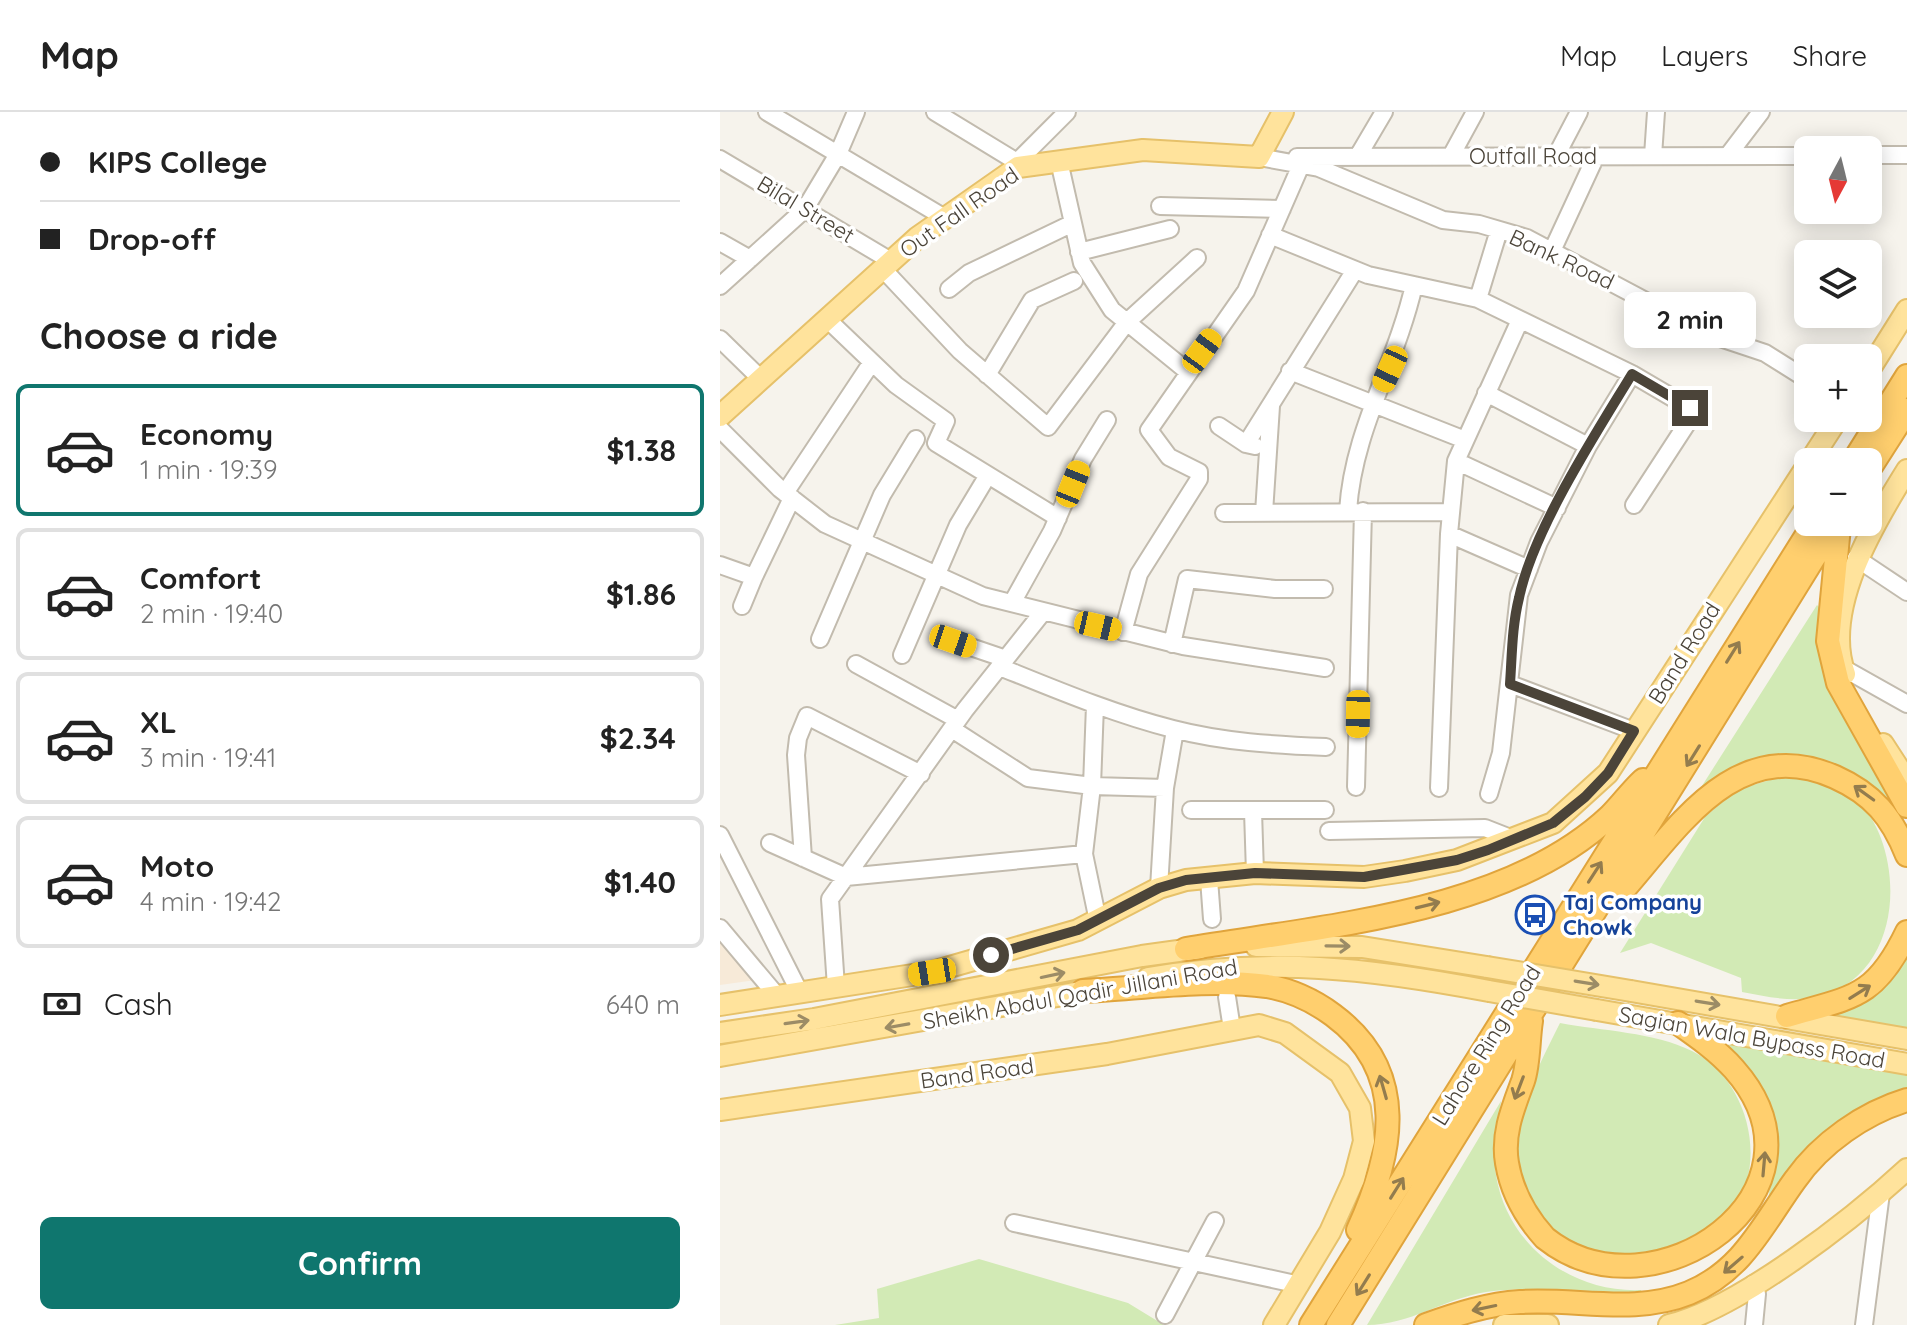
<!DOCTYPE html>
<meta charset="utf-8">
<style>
:root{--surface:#fff;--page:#f2f2f2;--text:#222;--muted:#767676;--line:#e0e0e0;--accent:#0f766e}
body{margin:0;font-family:Quicksand,sans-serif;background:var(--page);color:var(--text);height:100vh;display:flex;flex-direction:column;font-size:30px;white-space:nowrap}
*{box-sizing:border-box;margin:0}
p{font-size:26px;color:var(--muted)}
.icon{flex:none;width:44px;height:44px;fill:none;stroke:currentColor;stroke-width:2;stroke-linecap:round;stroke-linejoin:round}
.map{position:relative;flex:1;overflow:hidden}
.side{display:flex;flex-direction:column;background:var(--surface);width:720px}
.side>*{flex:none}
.top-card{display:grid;align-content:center;height:176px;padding:0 40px;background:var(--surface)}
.needle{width:52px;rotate:187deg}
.tools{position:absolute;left:1074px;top:24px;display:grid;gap:16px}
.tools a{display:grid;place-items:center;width:88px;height:88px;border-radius:12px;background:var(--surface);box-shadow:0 4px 20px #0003;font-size:40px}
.end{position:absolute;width:36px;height:36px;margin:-18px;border:10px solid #4b4439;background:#fff;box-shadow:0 0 0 4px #fff}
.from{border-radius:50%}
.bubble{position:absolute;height:56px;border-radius:12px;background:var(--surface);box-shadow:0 4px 20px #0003;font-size:26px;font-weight:700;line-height:56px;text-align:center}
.car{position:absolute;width:24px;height:48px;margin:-24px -12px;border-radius:10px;box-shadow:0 0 6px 2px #0007;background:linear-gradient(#f5c518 24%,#345 0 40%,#f5c518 0 76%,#345 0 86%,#f5c518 0)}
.top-card b{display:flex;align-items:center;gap:28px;height:76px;font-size:30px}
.top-card b+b{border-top:2px solid var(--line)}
.top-card i{width:20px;height:20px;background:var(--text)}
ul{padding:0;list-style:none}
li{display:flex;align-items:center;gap:24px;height:132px;margin:0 16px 12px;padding:0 24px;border:4px solid var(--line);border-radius:12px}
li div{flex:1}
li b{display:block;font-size:30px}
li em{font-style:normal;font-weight:700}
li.on{border-color:var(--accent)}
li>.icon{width:72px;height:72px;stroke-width:1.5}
h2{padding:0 40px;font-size:36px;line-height:96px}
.pay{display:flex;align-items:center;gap:20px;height:88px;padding:0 40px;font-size:30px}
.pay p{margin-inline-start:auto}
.cta{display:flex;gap:16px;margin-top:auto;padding:16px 40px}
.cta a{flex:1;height:92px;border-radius:12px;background:var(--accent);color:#fff;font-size:32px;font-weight:700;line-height:92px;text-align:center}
header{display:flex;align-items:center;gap:48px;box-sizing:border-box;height:112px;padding:0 40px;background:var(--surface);border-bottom:2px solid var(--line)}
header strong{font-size:38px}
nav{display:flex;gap:44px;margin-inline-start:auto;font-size:28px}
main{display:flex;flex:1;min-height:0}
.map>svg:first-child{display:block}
.commercial{fill:#f7ead8}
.green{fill:#d2eab5}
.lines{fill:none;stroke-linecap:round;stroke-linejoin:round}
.minor-casing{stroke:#c2bbae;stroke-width:20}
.major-casing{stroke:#e6c16a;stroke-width:24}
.highway-casing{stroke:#e0a43c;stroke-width:26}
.minor{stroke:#fff;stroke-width:16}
.major{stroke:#ffe39c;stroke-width:20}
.highway{stroke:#ffcf6e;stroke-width:22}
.major-bridge-casing{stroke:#e6c16a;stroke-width:24;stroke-linecap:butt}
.major-bridge{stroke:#ffe39c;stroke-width:20}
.oneway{stroke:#937c4e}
.oneway2{stroke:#9c8c66}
.route{stroke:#4b4439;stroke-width:10}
.labels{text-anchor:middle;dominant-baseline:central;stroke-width:7;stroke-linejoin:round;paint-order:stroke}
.street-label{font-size:22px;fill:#4b4439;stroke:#fff}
.transit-label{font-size:22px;font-weight:bold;fill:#164399;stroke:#fff;text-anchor:start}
</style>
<header>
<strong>Map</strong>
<nav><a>Map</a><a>Layers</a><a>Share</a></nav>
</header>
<main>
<section class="side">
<div class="top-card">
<b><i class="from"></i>KIPS College</b>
<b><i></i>Drop-off</b>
</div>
<h2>Choose a ride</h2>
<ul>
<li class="on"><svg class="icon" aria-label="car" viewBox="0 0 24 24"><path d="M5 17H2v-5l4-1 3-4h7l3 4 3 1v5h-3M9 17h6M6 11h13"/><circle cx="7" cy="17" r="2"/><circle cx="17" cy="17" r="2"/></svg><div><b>Economy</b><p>1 min · 19:39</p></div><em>$1.38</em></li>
<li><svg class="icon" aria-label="car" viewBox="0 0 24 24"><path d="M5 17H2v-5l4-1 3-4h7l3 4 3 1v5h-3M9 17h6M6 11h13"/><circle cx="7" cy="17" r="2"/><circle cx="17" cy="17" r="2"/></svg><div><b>Comfort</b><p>2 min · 19:40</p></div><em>$1.86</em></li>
<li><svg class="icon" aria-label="car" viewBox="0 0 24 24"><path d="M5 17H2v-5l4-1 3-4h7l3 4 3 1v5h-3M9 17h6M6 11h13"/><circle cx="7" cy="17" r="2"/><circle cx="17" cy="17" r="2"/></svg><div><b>XL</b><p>3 min · 19:41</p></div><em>$2.34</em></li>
<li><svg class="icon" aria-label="car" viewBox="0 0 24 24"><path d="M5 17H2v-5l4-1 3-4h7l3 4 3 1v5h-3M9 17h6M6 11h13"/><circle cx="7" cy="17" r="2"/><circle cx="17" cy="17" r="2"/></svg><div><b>Moto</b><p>4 min · 19:42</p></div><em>$1.40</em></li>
</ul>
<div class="pay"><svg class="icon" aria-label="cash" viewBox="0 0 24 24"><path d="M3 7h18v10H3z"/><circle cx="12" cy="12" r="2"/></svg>Cash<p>640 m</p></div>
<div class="cta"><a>Confirm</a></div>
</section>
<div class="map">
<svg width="1187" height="1213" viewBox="0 0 1187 1213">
<rect width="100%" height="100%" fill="#f6f3ec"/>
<path class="commercial" d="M0 816 43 867 0 873Z"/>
<path class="green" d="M1097 493 1109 505 1108 529 1182 686 1184 711 1079 656 980 677Z
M1063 664C1088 666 1112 670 1134 684 1187 734 1187 860 1101 884 1075 891 1048 885 1022 880L1021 866 931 831 900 841 985 705 1016 678Z
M1187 820V927L1086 898 1126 889Z
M840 911C882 919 934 920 972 939 1027 966 1049 1049 1013 1098 997 1119 965 1135 945 1151 926 1148 853 1140 842 1132 835 1127 829 1116 822 1109 769 1047 809 973 840 911Z
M999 928 1187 961V978L1048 1091C1052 1056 1057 1002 1037 971 1026 955 1012 941 999 928Z
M781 989C778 1012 772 1039 776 1063 787 1133 851 1181 921 1178L922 1182C870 1184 818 1172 766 1180 723 1187 690 1213 647 1213Z
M259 1147 408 1191 444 1213H115L159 1206 157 1177Z"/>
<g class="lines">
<g class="minor-casing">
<path id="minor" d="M47 0 225 106
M215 0 297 50 298 55
M1009 42 1041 0
M1148 43H1187
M638 44 664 0
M731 44 755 0
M836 44 859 0
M933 44 936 0
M539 45 599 56 723 108 759 112 807 126 988 222 1045 241 1088 268
M577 45 1088 44
M0 47 171 149
M339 49 362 151 392 198 467 259
M297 50 347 0
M440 94 562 97
M550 123 648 163 758 187 912 262 970 296 973 299 970 307 914 393
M0 130 30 147
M832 139 876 44
M359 140 450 117
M162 156 240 239 328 315 407 210 477 146
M0 174 85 97 118 42 136 0
M229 177 249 161 351 112
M758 187 779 118
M107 207 176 273 226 309 216 331 338 406
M0 227 41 267
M570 259 745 328
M267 263 312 188 354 169
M766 281 868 334
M499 314 526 332 535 334
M0 317 60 377 105 412 263 484 463 534 605 556
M526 332 635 158
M736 349 837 396
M65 381 152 250
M628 399C633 318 676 252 694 173
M504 401 731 400
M544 401 551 294
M729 422 809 457
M1136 446 1187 480
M0 453 34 465 72 386
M292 491 332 419 363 347 387 308
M22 494 34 465
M403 520 419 462 479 367V360L449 345 429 318 526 179 581 53
M100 527 162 383 196 327
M233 529 286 547
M452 532 467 467 555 477H604
M182 543 238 413 268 363
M136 552 238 608
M280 555C337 578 394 602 453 617 503 630 555 633 606 635
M1123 556 1187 592
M790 572 914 619
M375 593 372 674 364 742 378 809
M232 617 308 666 372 674 445 676
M636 675 643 399
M719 676 729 422 736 349 800 208
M769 682 781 641 799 483 819 430 868 334 912 262
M471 698H605
M533 699 535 761
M609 719 765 716 793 727
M0 723 80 881
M50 731 126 765 364 742
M83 746 76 643 78 626 87 604 201 662
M489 767 492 807
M439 776 445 676 455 618
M0 816 58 885
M116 875 110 787 245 598 323 500
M507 885 512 917
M294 1111 580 1173
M1033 1172 1037 1182 1034 1213
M445 1203 495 1109
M1144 1213 1161 1081"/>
</g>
<g class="major-casing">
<path id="major" d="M1148 260 1187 198
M0 304 198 125 298 55 423 38 539 45 563 0
M1125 562C1101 498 1154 411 1187 358
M1163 632 1187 669
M536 834 642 835 767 855
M428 866C551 845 648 856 769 879
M911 879 1187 927
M0 893 212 860 358 818 439 776 466 768 535 761 644 765 685 759 737 748 833 711 888 661 1118 306
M877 898 1187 952
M0 921 94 907 422 844 480 836
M0 944 377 877
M0 998 387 942 539 913 565 921 620 961 640 996 644 1029 634 1067 610 1120 554 1213
M784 1213H828
M949 1213C1018 1197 1134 1106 1187 1057"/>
</g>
<g class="highway-casing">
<path id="highway" d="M1133 350 1187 264
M1148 359 1187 298
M1119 415 1108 529 1118 571 1187 694
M897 785C955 721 1013 620 1115 665 1153 682 1172 705 1187 743
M466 837C601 814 786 802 890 704 902 692 911 679 923 668
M363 879C423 876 488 866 547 874 570 878 594 889 613 903 690 960 673 1042 638 1118
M1067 904C1132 885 1155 887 1187 820
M811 909C808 928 809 951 803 969 793 996 782 1022 787 1051 792 1081 805 1104 825 1126 934 1213 1122 1079 1014 957 998 939 978 925 958 911
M591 1213 1095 410
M618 1213 1116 410
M706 1213C737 1202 768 1192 800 1190 856 1186 915 1203 969 1181 1023 1159 1043 1112 1075 1068 1101 1031 1144 1001 1187 988"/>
</g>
<use href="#minor" class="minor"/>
<use href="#major" class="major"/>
<use href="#highway" class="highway"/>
<g class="major-bridge-casing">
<path id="major-bridge" d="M767 855 911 879
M769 879 877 898"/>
</g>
<use href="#major-bridge" class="major-bridge"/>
</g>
<defs><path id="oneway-shaft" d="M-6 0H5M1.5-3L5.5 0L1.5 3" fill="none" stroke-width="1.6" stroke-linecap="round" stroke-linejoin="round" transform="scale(2)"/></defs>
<g class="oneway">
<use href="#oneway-shaft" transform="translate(1013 540) rotate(-58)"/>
<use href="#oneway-shaft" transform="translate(973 644) rotate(122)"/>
<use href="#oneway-shaft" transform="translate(1144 681) rotate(-144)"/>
<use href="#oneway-shaft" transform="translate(875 760) rotate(-57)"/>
<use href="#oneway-shaft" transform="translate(708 793) rotate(-14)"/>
<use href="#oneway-shaft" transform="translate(1140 880) rotate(-32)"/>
<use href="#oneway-shaft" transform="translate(663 975) rotate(-106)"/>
<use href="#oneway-shaft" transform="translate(799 976) rotate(111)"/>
<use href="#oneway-shaft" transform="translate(1044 1052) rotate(-85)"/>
<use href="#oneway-shaft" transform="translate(677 1076) rotate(-58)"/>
<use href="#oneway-shaft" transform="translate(1013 1153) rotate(139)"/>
<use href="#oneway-shaft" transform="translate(643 1173) rotate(122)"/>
<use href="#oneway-shaft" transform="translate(764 1196) rotate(168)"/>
</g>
<g class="oneway2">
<use href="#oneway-shaft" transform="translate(618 834) rotate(1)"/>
<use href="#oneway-shaft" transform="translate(333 863) rotate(-12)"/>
<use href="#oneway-shaft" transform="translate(867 871) rotate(9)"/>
<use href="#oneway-shaft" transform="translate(988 891) rotate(9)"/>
<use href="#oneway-shaft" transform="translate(77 910) rotate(-8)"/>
<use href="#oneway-shaft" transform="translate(177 914) rotate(170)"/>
</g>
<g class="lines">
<path class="route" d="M271 843 358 818 439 776 466 768 535 761 644 765 737 748 768 738 833 711 865 685 888 661 914 619 790 572C792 543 792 514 799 486 813 418 875 323 912 262L970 296"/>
</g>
<defs>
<g id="bus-ring" transform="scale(2)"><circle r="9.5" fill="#fff" stroke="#1a4fb4" stroke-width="1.5"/><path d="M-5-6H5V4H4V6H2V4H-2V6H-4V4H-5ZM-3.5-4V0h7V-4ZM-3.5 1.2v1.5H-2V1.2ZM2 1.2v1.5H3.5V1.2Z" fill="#1a4fb4"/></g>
</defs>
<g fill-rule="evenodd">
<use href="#bus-ring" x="815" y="803"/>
</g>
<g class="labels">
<g class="street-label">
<text x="813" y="44">Outfall Road</text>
<text transform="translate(86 97) rotate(31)">Bilal Street</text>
<text transform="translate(239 100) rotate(-35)">Out Fall Road</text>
<text transform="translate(842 147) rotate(25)">Bank Road</text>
<text transform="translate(964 541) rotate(-58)">Band Road</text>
<text transform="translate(360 882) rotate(-10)">Sheikh Abdul Qadir Jillani Road</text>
<text transform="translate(1032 925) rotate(10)">Sagian Wala Bypass Road</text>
<text transform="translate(766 933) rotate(-58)">Lahore Ring Road</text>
<text transform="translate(257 961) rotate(-8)">Band Road</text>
</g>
<g class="transit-label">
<text x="843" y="790">Taj Company<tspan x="843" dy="25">Chowk</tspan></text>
</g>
</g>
</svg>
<div class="tools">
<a><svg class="needle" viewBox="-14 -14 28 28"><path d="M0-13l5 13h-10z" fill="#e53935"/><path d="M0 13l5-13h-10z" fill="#767676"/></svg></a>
<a><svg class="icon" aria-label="layers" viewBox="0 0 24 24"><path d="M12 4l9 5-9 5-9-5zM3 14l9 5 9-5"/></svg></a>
<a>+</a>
<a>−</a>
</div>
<i class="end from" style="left:271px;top:843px"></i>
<i class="end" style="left:970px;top:296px"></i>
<div class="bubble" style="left:904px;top:180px;width:132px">2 min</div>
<i class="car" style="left:482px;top:239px;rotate:36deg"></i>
<i class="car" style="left:670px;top:257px;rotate:205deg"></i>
<i class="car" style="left:353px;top:372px;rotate:22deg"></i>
<i class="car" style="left:378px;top:514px;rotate:103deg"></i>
<i class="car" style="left:233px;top:529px;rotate:109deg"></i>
<i class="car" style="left:638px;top:602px;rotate:181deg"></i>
<i class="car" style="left:212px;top:860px;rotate:261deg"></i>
</div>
</main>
